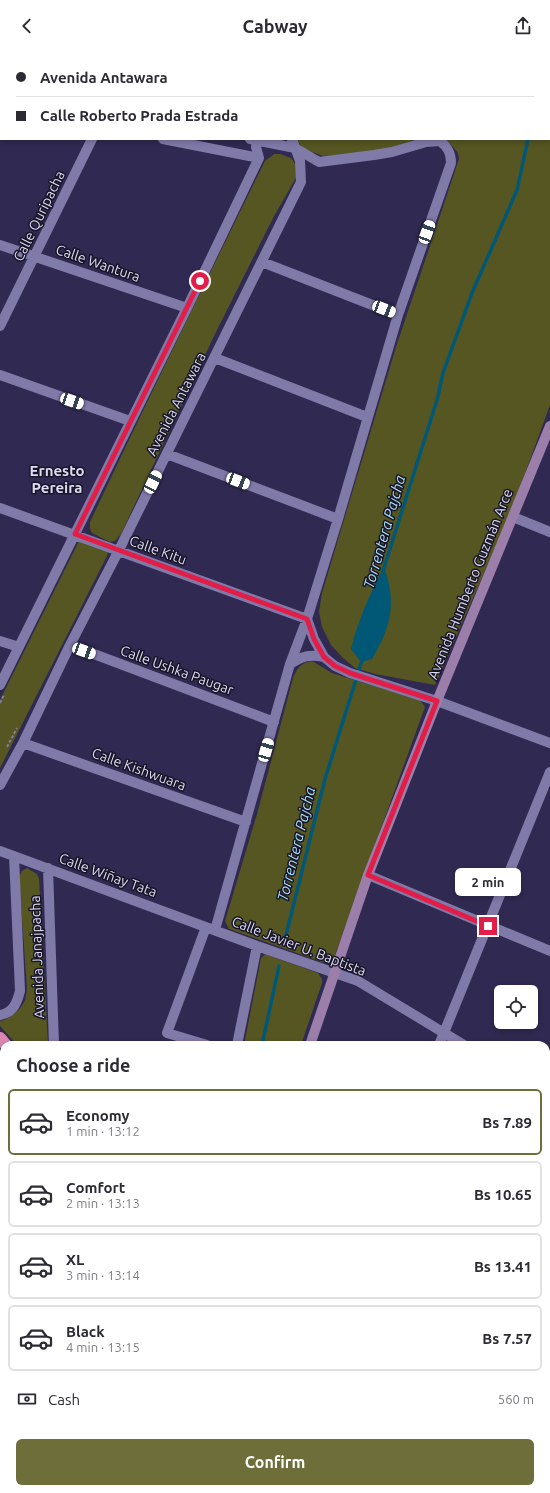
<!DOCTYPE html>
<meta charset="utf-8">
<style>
:root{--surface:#fff;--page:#f2f2f3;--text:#2b2b33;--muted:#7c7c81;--line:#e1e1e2;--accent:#6d6e3a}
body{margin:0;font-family:Ubuntu,sans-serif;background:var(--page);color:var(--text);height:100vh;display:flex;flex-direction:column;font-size:15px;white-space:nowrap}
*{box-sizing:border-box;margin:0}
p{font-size:13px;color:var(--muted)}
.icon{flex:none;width:22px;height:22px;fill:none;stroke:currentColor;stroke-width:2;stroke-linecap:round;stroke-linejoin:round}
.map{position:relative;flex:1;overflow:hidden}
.panel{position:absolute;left:0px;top:989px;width:550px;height:452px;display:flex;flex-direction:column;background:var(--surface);border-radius:12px 12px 0 0;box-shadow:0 2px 6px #0003}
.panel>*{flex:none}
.guide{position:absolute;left:0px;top:0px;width:550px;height:88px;box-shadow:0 2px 6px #0003;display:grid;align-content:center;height:88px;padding:0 16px;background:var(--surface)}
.fabs{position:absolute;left:494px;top:933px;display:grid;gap:8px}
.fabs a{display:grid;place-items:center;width:44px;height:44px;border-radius:6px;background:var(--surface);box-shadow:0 2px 6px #0003;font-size:20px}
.end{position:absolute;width:18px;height:18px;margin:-9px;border:5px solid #e11d48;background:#fff;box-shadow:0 0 0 2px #fff}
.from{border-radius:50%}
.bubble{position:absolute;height:28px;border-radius:6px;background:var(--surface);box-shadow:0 2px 6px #0003;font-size:13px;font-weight:600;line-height:28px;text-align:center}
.car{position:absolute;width:12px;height:24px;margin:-12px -6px;border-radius:5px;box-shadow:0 0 3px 1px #0007;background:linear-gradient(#fff 24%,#345 0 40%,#fff 0 76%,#345 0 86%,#fff 0)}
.guide b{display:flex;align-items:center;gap:14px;height:38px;font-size:15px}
.guide b+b{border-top:1px solid var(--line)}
.guide i{width:10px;height:10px;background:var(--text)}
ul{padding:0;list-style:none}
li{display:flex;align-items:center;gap:12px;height:66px;margin:0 8px 6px;padding:0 8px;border:2px solid var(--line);border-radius:6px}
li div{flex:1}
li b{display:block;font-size:15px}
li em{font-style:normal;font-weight:600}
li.on{border-color:var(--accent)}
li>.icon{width:36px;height:36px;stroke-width:1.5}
h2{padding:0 16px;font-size:18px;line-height:48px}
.pay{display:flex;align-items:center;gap:10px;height:44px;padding:0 16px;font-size:15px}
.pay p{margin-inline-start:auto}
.action{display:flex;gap:8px;margin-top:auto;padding:8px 16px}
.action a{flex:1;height:46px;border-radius:6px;background:var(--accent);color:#fff;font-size:16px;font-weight:600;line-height:46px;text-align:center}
header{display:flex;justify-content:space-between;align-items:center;height:52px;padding:0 16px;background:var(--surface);font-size:18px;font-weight:600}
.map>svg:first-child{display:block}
.green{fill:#555622}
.water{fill:#005876}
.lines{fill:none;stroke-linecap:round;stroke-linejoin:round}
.stream{stroke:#005876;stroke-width:3.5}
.path{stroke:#847fa0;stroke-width:2;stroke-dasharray:3 2;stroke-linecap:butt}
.street{stroke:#807aa9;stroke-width:10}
.secondary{stroke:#9b7eaa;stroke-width:10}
.highway{stroke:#d987ae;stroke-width:12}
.route{stroke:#e11d48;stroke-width:5}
.labels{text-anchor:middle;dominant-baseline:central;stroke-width:3;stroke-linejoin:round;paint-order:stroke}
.street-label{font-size:14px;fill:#dedbf5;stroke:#181527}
.neighbourhood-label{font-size:15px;font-weight:bold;fill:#dedbf5;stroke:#181527}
.water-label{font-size:15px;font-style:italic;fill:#a7dffc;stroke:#181527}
</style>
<header><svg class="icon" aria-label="back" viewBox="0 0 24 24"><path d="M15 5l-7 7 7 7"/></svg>Cabway<svg class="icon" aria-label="share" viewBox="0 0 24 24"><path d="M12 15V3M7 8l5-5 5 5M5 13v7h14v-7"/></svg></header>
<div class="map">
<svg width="550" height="1441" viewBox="0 0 550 1441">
<rect width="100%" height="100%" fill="#302951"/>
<path class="green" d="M309 0H550V353L512 457 435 633 375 622 355 616 343 606 331 593 322 575 319 560 322 541 396 295 459 107 458 101 446 87H549V1Z
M297 87H417L388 97 366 101 323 104 302 96Z
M274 102H280L291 106 296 113 297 124 273 166 214 284 121 482 115 489 110 490 92 481 90 477V470C147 349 206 229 265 109Z
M79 489 108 500 107 504 0 716V648Z
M312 609 332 621 420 648 425 655 335 903 332 908 327 911 322 910 229 877 225 869 257 762 293 626C297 616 301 611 312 609Z
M27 816 37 822 39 827 48 993H17L0 974V969C10 967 21 958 25 948 29 936 25 920 25 908 23 881 21 853 19 825L22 819Z
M265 902 318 921 322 927V931L301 993H244L261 906Z
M53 1437H204L201 1441H52Z"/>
<path class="water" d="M384 515C397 550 391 575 372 607L361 610 351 597C358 568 370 541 384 515Z"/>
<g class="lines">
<path class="stream" d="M383 519 437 348 443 321 472 241 517 138 528 87
M285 887 325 727 363 605
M262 993 279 914
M273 1441V1437"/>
<path class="path" d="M0 651 4 643
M7 695 17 676"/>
<path class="street" d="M55 1 56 0
M169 1V0
M293 1 294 0
M305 1V0
M0 37 1 38
M0 53 1 54
M163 87 259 106
M0 193 187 256
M262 210 398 263
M0 274 92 87
M215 306 367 365
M0 323 130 369
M167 402 338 467
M0 456 307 567 314 587 324 605 335 614 350 621 437 649 550 691
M513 465 550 480
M0 589 19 595
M70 593 274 670
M290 612C302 604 310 602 324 605
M0 633 187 256 259 106 256 95 257 87
M23 691 246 770
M0 733 23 691 70 593 119 498 301 130 300 109 292 87
M0 799 257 894 358 929 464 993
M48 816 54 993
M368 823 550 899
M206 875 167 981 207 993
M215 878 290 612 307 567 338 467 398 263 451 111C451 101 448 95 440 89L426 90 392 100 374 103 319 110 295 96 250 87
M0 963C13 961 17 951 20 939L14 804
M237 993 257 894
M439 993 550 720
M546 1041 550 1043
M546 1177 550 1167
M0 1205 4 1207
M56 1441 58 1437
M161 1441 162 1437
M262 1441V1437
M283 1441V1437"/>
<path class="secondary" d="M310 993 368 823 437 649 550 374
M441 1441 443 1437"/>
<path class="highway" d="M0 986 6 993
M0 1018 4 1023
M546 1406 550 1408
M546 1430 550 1431"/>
</g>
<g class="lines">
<path class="route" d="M200 229 75 482 307 567 314 587 324 605 335 614 350 621 437 649 368 823 488 874"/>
</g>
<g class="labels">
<g class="street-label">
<text transform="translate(39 164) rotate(-64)">Calle Quripacha</text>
<text transform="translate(98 211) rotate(19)">Calle Wantura</text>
<text transform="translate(176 352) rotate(-63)">Avenida Antawara</text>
<text transform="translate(158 498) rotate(20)">Calle Kitu</text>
<text transform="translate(470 532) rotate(-68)">Avenida Humberto Guzmán Arce</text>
<text transform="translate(177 618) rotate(20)">Calle Ushka Paugar</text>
<text transform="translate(139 717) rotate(20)">Calle Kishwuara</text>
<text transform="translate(108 823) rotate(20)">Calle Wiñay Tata</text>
<text transform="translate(299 894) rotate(21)">Calle Javier U. Baptista</text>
<text transform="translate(37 905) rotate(-92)">Avenida Janajpacha</text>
</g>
<g class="neighbourhood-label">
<text x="57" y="418">Ernesto<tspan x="57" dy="17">Pereira</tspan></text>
</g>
<g class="water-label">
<text transform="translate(384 480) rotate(-74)">Torrentera Pajcha</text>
<text transform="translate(296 792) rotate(-76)">Torrentera Pajcha</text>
</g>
</g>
</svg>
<div class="fabs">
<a><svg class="icon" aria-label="locate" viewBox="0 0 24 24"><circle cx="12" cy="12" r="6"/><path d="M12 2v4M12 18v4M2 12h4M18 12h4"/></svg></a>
</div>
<i class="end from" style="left:200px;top:229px"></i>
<i class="end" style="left:488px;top:874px"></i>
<div class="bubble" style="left:455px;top:816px;width:66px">2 min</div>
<i class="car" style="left:427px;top:180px;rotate:20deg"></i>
<i class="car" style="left:384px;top:257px;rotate:111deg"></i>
<i class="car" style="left:72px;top:349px;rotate:109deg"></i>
<i class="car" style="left:238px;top:429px;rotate:111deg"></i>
<i class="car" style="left:153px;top:430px;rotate:26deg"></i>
<i class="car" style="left:84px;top:599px;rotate:110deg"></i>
<i class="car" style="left:266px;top:698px;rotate:16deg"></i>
<div class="guide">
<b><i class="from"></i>Avenida Antawara</b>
<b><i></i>Calle Roberto Prada Estrada</b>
</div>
<section class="panel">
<h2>Choose a ride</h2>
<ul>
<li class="on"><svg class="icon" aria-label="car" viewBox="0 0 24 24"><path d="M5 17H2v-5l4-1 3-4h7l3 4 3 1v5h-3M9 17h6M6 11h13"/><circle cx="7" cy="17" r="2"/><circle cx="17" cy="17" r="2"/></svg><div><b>Economy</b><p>1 min · 13:12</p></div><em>Bs 7.89</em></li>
<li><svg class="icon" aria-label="car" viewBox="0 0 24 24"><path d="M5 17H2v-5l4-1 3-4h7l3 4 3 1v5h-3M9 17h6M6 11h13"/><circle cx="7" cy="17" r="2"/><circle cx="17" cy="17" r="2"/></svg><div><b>Comfort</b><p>2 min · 13:13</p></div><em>Bs 10.65</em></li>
<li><svg class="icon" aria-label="car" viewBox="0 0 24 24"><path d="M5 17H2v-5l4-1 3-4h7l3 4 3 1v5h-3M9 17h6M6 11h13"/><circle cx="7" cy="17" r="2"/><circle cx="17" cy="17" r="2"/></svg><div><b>XL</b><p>3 min · 13:14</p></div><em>Bs 13.41</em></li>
<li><svg class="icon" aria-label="car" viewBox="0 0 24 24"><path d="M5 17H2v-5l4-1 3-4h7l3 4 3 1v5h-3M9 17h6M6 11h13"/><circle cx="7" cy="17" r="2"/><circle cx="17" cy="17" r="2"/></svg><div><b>Black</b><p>4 min · 13:15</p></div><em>Bs 7.57</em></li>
</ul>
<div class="pay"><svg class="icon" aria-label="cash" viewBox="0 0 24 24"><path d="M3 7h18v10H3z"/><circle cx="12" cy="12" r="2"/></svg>Cash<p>560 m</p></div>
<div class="action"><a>Confirm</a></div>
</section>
</div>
